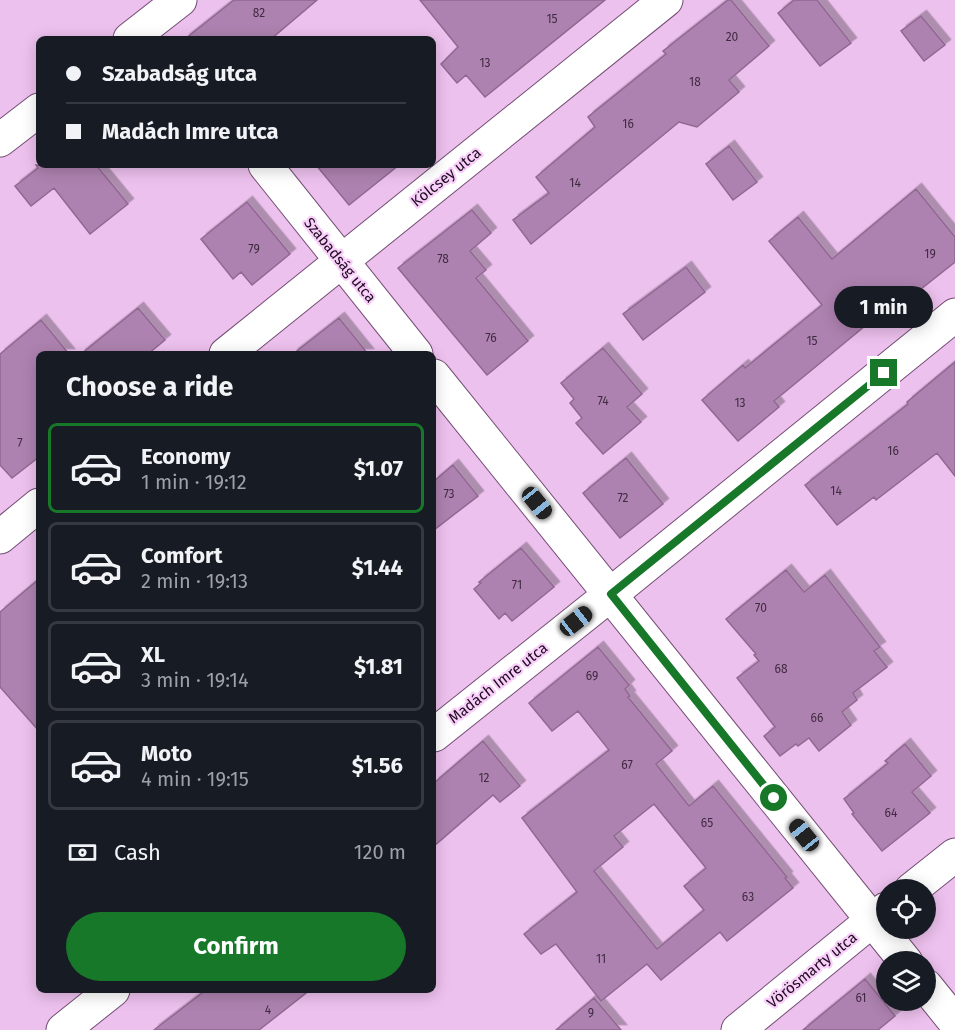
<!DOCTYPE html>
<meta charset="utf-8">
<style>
:root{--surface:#171b24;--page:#20242c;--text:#f1f3f6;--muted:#9ea1a6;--line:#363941;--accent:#187829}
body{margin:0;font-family:"Fira Sans",sans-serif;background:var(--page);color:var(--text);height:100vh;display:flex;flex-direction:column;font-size:22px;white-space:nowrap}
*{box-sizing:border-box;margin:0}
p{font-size:20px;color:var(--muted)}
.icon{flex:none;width:33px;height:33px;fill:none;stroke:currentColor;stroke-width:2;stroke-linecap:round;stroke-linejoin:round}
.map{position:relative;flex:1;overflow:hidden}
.panel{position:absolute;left:36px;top:351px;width:400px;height:642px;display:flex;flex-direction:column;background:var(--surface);border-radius:9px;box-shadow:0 3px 15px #0003}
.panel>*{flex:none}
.guide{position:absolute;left:36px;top:36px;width:400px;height:132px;border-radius:9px;box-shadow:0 3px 15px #0003;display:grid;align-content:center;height:132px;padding:0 30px;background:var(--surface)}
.buttons{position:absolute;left:876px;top:879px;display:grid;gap:12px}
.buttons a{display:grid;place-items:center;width:60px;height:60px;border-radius:50%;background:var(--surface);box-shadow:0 3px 15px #0003;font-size:30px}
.end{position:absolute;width:27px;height:27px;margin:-14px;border:8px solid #187829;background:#fff;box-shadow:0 0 0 3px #fff}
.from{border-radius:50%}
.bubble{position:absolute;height:42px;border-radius:21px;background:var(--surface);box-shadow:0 3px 15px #0003;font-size:20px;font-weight:700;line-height:42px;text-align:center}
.car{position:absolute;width:18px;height:36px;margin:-18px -9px;border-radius:8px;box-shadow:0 0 4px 2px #0007;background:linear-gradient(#222 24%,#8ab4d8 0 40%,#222 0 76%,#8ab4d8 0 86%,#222 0)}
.guide b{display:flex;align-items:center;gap:21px;height:57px;font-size:22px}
.guide b+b{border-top:2px solid var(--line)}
.guide i{width:15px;height:15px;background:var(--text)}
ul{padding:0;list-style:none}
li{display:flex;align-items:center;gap:18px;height:90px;margin:0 12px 9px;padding:0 18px;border:3px solid var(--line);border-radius:9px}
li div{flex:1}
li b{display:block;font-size:22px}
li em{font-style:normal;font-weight:700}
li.current{border-color:var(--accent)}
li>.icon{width:54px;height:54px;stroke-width:1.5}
h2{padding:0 30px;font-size:27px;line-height:72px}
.pay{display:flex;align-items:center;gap:15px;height:66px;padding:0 30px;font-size:22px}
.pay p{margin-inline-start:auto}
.action{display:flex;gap:12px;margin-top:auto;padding:12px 30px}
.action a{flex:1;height:69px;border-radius:36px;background:var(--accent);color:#fff;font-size:24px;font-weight:700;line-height:69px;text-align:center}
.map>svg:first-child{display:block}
.building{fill:#ae82b0;stroke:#906891;stroke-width:1.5;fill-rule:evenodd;filter:url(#shadow)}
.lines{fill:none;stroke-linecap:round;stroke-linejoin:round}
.minor-casing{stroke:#744e75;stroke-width:35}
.minor{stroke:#fff;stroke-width:33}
.route{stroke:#187829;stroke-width:8}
.labels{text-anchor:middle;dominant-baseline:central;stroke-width:4.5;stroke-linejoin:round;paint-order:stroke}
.number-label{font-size:12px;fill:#402a41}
.street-label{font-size:15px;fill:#1b0c1c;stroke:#facefb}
</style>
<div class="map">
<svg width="955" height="1030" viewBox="0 0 955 1030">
<defs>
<filter id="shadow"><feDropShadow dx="5.5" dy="-5.5" stdDeviation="0" flood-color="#0004"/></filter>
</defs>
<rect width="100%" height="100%" fill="#edc1ee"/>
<path class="building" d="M234 0H317L271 39H185Z
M420 0H605L485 97 466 75 457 83 441 64 458 47Z
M728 0H731L769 46 729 80 739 92 697 127 679 122 531 244 513 220 549 193 536 177 595 127 588 117 666 54 663 51Z
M794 0H817L851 43 820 66 778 13Z
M921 16 945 45 924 61 901 31Z
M729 146 757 182 733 200 706 164Z
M36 165H96L128 204 90 234 54 188 31 206 15 186 38 168Z
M316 165H399L349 205Z
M916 189 955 237V262L892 312 888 307 842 345 774 401 779 407 738 441 702 400 743 365 745 368 822 305 769 241 798 217 832 259Z
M247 202 290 254 252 285 241 272 233 279 201 239Z
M472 210 491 233 470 251 486 270 476 278 528 341 487 375 398 268Z
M686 267 705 292 643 340 623 314Z
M138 308 165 340 148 354H81Z
M339 318 368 354H293Z
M41 320 69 354H39V457L12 478 0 465V354Z
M603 348 642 394 627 407 641 422 603 454 576 423 582 418 570 403 574 399 561 383Z
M955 362V476L937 453 876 500 874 497 837 525 805 485 908 404 907 402Z
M626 458 663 504 620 538 583 493Z
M453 465 478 496 434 530V481Z
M521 548 554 587 512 621 505 613 499 619 474 589 481 583 479 582Z
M786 570 804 592 825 575 880 647 874 651 887 667 853 693 857 700 842 712 851 725 819 751 809 738 798 746 796 744 780 756 764 736 775 727 737 678 759 661 754 655 756 654 726 619Z
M39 579V731L0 687V612Z
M598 647 629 685 625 689 630 696 628 697 672 751 656 764 689 806 713 786 787 877 785 878 793 888 727 941 720 932 661 980 647 964 601 1001 556 944 541 954 524 934 577 892 522 818 609 750 578 711 552 731 529 703ZM654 804 706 868 684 886 704 910 657 949 594 871 623 847 614 836Z
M483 741 520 786 500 802 493 795 434 846V783Z
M905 744 931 776 912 792 930 813 882 851 852 814 854 813 844 799 888 763 885 761Z
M865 979 895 1016 878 1030H803Z
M206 990H310L259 1030H154Z
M594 998 621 1030H556Z"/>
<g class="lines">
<g class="minor-casing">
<path id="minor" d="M130 39 180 0
M0 140 39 110
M265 165 416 354
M226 354 666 0
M434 376 906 962
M0 537 39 505
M434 735 611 594 955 315
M911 890 955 855
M926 986 955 1022
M63 1030 113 990
M738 1030 886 909"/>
</g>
<use href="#minor" class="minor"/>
</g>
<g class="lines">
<path class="route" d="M774 798 611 594 884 373"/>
</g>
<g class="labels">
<g class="number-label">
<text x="259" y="13">82</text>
<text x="552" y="19">15</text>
<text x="732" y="37">20</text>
<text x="485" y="63">13</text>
<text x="695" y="82">18</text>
<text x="628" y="124">16</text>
<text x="575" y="183">14</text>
<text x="254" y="249">79</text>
<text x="930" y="254">19</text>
<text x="443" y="259">78</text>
<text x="491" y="338">76</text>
<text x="812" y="341">15</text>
<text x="603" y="401">74</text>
<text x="740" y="403">13</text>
<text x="20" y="443">7</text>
<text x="893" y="451">16</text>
<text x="836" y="491">14</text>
<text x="449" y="494">73</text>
<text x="623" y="498">72</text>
<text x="517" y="585">71</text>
<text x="761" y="608">70</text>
<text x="781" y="669">68</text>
<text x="592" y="676">69</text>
<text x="817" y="718">66</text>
<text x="627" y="765">67</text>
<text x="484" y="778">12</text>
<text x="891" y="813">64</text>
<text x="707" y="823">65</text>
<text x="748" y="897">63</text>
<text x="601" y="959">11</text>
<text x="861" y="998">61</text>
<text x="268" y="1010">4</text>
<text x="591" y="1013">9</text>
</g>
<g class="street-label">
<text transform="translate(446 177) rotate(-39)">Kölcsey utca</text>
<text transform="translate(340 260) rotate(51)">Szabadság utca</text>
<text transform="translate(498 683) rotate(-38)">Madách Imre utca</text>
<text transform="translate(812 970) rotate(-39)">Vörösmarty utca</text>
</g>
</g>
</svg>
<div class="buttons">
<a><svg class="icon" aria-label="locate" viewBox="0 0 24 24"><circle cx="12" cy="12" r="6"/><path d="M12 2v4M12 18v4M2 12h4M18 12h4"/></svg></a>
<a><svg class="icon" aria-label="layers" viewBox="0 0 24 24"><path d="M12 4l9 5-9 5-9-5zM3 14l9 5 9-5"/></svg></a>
</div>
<i class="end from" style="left:774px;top:798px"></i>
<i class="end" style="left:884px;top:373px"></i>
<div class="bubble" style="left:834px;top:286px;width:99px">1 min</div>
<i class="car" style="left:537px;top:503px;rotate:141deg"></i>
<i class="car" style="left:576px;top:621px;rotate:52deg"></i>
<i class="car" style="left:804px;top:835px;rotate:321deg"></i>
<div class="guide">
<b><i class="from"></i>Szabadság utca</b>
<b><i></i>Madách Imre utca</b>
</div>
<section class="panel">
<h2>Choose a ride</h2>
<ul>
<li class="current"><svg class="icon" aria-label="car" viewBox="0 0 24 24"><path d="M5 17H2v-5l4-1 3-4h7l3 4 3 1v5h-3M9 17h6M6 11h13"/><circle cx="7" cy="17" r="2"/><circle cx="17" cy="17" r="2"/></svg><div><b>Economy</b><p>1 min · 19:12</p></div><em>$1.07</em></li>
<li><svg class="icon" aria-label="car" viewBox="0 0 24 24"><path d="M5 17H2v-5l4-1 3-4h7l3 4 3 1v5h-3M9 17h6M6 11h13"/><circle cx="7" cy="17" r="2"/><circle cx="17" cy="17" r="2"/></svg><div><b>Comfort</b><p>2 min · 19:13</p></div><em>$1.44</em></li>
<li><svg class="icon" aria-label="car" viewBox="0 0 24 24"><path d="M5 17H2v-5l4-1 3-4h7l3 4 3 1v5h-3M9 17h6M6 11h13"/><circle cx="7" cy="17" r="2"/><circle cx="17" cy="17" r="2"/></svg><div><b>XL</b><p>3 min · 19:14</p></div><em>$1.81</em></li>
<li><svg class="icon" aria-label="car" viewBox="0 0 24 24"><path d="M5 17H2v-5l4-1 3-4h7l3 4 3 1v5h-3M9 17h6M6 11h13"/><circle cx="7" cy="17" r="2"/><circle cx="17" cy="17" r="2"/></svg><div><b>Moto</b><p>4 min · 19:15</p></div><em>$1.56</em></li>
</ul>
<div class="pay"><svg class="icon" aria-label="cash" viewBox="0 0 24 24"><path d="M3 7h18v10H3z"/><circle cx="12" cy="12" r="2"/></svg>Cash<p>120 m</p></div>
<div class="action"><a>Confirm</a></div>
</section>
</div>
